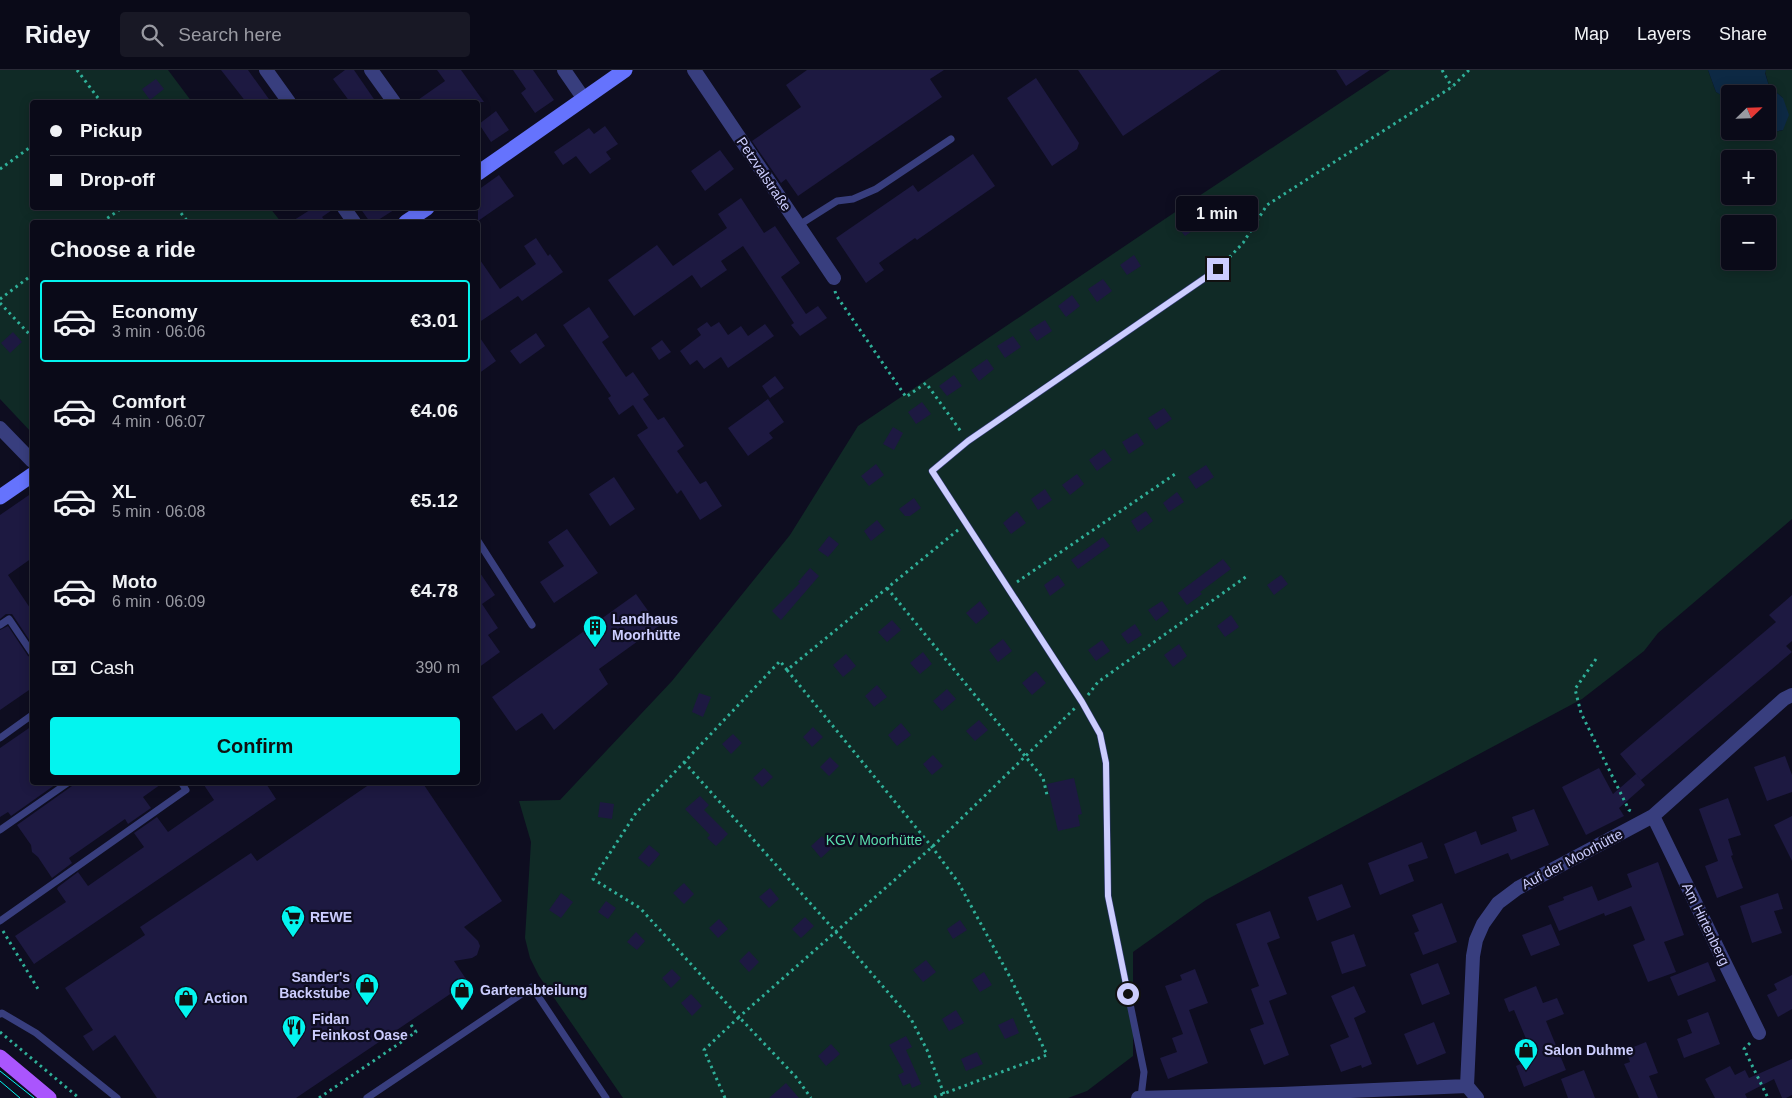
<!DOCTYPE html>
<meta charset="utf-8">
<style>
:root{--surface:#0a0a18;--page:#181825;--text:#f1f3f6;--muted:#999aa2;--line:#2a2b37;--accent:#03f4ef}
body{margin:0;font-family:Arial,sans-serif;background:var(--page);color:var(--text);height:100vh;display:flex;flex-direction:column;font-size:19px;white-space:nowrap}
*{box-sizing:border-box;margin:0}
p{font-size:16px;color:var(--muted)}
.icon{flex:none;width:28px;height:28px;fill:none;stroke:currentColor;stroke-width:2;stroke-linecap:round;stroke-linejoin:round}
.map{position:relative;flex:1;overflow:hidden}
.side{position:absolute;left:30px;top:150px;width:450px;height:565px;display:flex;flex-direction:column;background:var(--surface);border-radius:5px;box-shadow:0 2px 12px #0003,0 0 0 1px var(--line)}
.side>*{flex:none}
.guide{position:absolute;left:30px;top:30px;width:450px;height:110px;border-radius:5px;box-shadow:0 2px 12px #0003,0 0 0 1px var(--line);display:grid;align-content:center;height:110px;padding:0 20px;background:var(--surface)}
.needle{width:32px;rotate:67deg}
.tools{position:absolute;left:1721px;top:15px;display:grid;gap:10px}
.tools a{display:grid;place-items:center;width:55px;height:55px;border-radius:5px;background:var(--surface);box-shadow:0 2px 12px #0003,0 0 0 1px var(--line);font-size:25px}
.end{position:absolute;width:22px;height:22px;margin:-11px;border:6px solid #cccdfe;background:#111;box-shadow:0 0 0 2px #111}
.from{border-radius:50%}
.bubble{position:absolute;height:35px;border-radius:5px;background:var(--surface);box-shadow:0 2px 12px #0003,0 0 0 1px var(--line);font-size:16px;font-weight:800;line-height:35px;text-align:center}
.guide b{display:flex;align-items:center;gap:18px;height:48px;font-size:19px}
.guide b+b{border-top:1px solid var(--line)}
.guide i{width:12px;height:12px;background:var(--text)}
ul{padding:0;list-style:none}
li{display:flex;align-items:center;gap:15px;height:82px;margin:0 10px 8px;padding:0 10px;border:2px solid transparent;border-radius:5px}
li div{flex:1}
li b{display:block;font-size:19px}
li em{font-style:normal;font-weight:800}
li.active{border-color:var(--accent)}
li>.icon{width:45px;height:45px;stroke-width:1.5}
h2{padding:0 20px;font-size:22px;line-height:60px}
.pay{display:flex;align-items:center;gap:12px;height:55px;padding:0 20px;font-size:19px}
.pay p{margin-inline-start:auto}
.primary-button{display:flex;gap:10px;margin-top:auto;padding:10px 20px}
.primary-button a{flex:1;height:58px;border-radius:5px;background:var(--accent);color:#111;font-size:20px;font-weight:800;line-height:58px;text-align:center}
header{display:flex;align-items:center;gap:30px;box-sizing:border-box;height:70px;padding:0 25px;background:var(--surface);border-bottom:1px solid var(--line)}
header strong{font-size:24px}
nav{display:flex;gap:28px;margin-inline-start:auto;font-size:18px}
.search{width:350px;height:45px;background:var(--page);display:flex;align-items:center;gap:12px;box-sizing:border-box;padding:0 18px;border-radius:5px;color:var(--muted);font-size:19px}
.map>svg:first-child{display:block}
.green{fill:#102a26;fill-rule:evenodd}
.water{fill:#0d2944}
.building{fill:#1d1941}
.lines{fill:none;stroke-linecap:round;stroke-linejoin:round}
.path{stroke:#2fb099;stroke-width:3;stroke-dasharray:2.5 4;stroke-linecap:butt}
.lane{stroke:#383e7e;stroke-width:7}
.street{stroke:#383e7e;stroke-width:14}
.secondary{stroke:#6573fd;stroke-width:15}
.primary{stroke:#aa55fd;stroke-width:15}
.tram{stroke:#03f4ef;stroke-width:1}
.route{stroke:#cccdfe;stroke-width:6}
.labels{text-anchor:middle;dominant-baseline:central;stroke-width:4.5;stroke-linejoin:round;paint-order:stroke}
.street-label{font-size:14px;fill:#cccdfe;stroke:#0e0d20}
.poi-label{font-size:14px;font-weight:bold;fill:#cccdfe;stroke:#0e0d20;text-anchor:start}
.park-label{font-size:14px;fill:#5addac;stroke:#0e0d20}
</style>
<header>
<strong>Ridey</strong>
<div class="search"><svg class="icon" aria-label="search" viewBox="0 0 24 24"><circle cx="10" cy="10" r="6"/><path d="M15 15l6 6"/></svg>Search here</div>
<nav><a>Map</a><a>Layers</a><a>Share</a></nav>
</header>
<div class="map">
<svg width="1792" height="1028" viewBox="0 0 1792 1028">
<rect width="100%" height="100%" fill="#0e0d20"/>
<path class="green" d="M0 0H168L192 32H32V138H270L281 152H32V363L0 329Z
M1390 0H1708L1716 22 1730 30V61H1763L1766 64 1783 60V28L1769 16 1765 2 1766 0H1792V449L1658 563 1644 581 1582 629 1206 830 1133 882V986L1087 1021 1068 1028H623L539 906 530 888 525 868 531 772 519 731 560 730 672 611 790 465 858 356 1199 126ZM1730 89H1768V126H1730ZM1730 154H1768V191H1730Z"/>
<path class="water" d="M1708 0H1766L1765 3 1769 16 1783 28 1789 45 1783 60 1765 64 1763 61H1768V24H1730V30H1729L1716 22Z"/>
<path class="building" d="M221 0H248L271 32H246Z
M345 0H354L376 32H350L333 9Z
M437 0H461L484 32H415L445 11Z
M513 0H533L554 30 535 43 521 23 526 19Z
M807 0H944L930 9 942 27 798 126 786 109 781 113 752 71 801 37 786 15Z
M1078 0H1221L1123 66Z
M1336 0H1370L1346 16Z
M1036 8 1079 73 1077 79 1052 96 1007 28Z
M156 9 164 19 150 30 142 19Z
M496 41 509 60 491 72 479 54Z
M605 56 618 74 606 82 611 89 590 104 576 86 563 95 554 82 589 58 594 64Z
M720 80 734 99 705 121 691 101Z
M973 84 995 116 917 170 915 168 879 193 884 200 866 213 836 168 913 115 918 122Z
M499 105 514 126 478 151V120Z
M741 128 764 163 775 156 800 193 781 207 806 244 818 236 827 248 800 266 791 255 794 253 743 176 721 191 727 200 701 218 692 205 634 246 608 210 657 175 673 196 727 158 718 144Z
M313 138H335L322 147 326 152H291Z
M360 138H397L375 152H370Z
M1192 146 1199 156 1185 166 1177 156Z
M536 168 548 186 550 184 563 202 522 231 518 226 478 253V187L500 219 536 194 524 176Z
M1134 185 1141 196 1127 205 1120 195Z
M1103 209 1112 221 1097 232 1088 219Z
M1072 225 1080 236 1066 247 1058 236Z
M589 237 609 267 602 272 626 307 633 302 649 325 643 329 658 350 664 347 684 376 677 381 700 414 706 411 722 436 700 450 681 420 677 424 637 365 648 358 633 335 619 345 608 328 611 326 563 255Z
M1045 250 1052 261 1037 271 1029 260Z
M707 252 711 257 719 252 728 265 741 256 748 266 765 254 774 266 728 298 721 287 704 299 697 290 690 295 680 281 701 265 697 259Z
M13 262 22 272 10 283 1 273Z
M536 263 545 276 520 294 510 281Z
M478 265 496 291 478 304Z
M1013 266 1021 277 1005 288 997 276Z
M662 270 671 282 659 290 651 278Z
M987 289 994 299 979 311 971 300Z
M954 305 962 316 947 326 939 316Z
M775 306 784 318 770 328 762 316Z
M768 329 784 352 769 363 773 368 748 386 728 358Z
M922 332 931 344 916 354 908 342Z
M1164 338 1172 349 1156 360 1148 348Z
M893 357 903 363 894 380 883 374Z
M1137 363 1144 374 1129 384 1122 372Z
M1104 379 1112 390 1097 401 1089 390Z
M876 394 884 405 869 416 861 406Z
M1206 395 1214 407 1196 419 1188 407Z
M1077 404 1084 414 1070 425 1062 415Z
M614 407 635 439 610 456 589 424Z
M1045 419 1052 430 1038 440 1031 429Z
M1177 422 1184 432 1169 442 1163 433Z
M32 423V488L8 505 32 541V574L12 544H6L0 549V445Z
M914 428 921 438 910 446H905L899 439Z
M1017 441 1026 453 1011 464 1003 453Z
M1146 441 1153 451 1138 462 1131 451Z
M877 450 885 460 871 471 864 461Z
M567 459 598 503 554 533 540 512 564 496 548 472Z
M829 466 839 474 828 487 818 480Z
M1103 467 1110 476 1078 499 1071 490Z
M1223 489 1231 499 1200 522 1202 524 1187 535 1178 523Z
M810 498 819 506 781 550 772 541 800 513 798 512Z
M478 500 495 525 482 534 498 558 488 565 500 582 478 598Z
M1058 505 1065 515 1050 526 1044 515Z
M1281 505 1288 514 1274 525 1267 515Z
M636 524 659 556 599 599 608 614 554 660 542 643 516 661 492 627Z
M1792 525V571L1786 576 1792 582 1641 710 1620 684 1776 552 1769 545Z
M980 531 989 543 976 554 966 543Z
M1162 531 1169 541 1156 551 1148 540Z
M1231 545 1239 557 1225 567 1217 556Z
M892 550 901 560 887 572 878 562Z
M1135 554 1142 565 1128 574 1121 564Z
M8 556 28 586 32 588V618L0 640V560Z
M1003 569 1012 581 998 592 989 580Z
M1102 570 1110 581 1096 591 1088 580Z
M1179 574 1187 586 1173 597 1164 585Z
M923 582 932 594 920 604 910 593Z
M846 584 856 596 843 607 833 595Z
M1036 601 1046 613 1032 625 1022 613Z
M877 615 887 627 874 637 865 626Z
M947 619 956 629 942 641 933 631Z
M699 623 711 627 703 647 692 642Z
M979 650 988 660 975 671 966 661Z
M901 653 911 665 897 676 888 665Z
M32 656V712H59L11 746 8 742 0 747V678Z
M813 657 823 667 812 677 803 667Z
M733 664 742 673 731 684 722 674Z
M933 685 943 696 932 705 923 694Z
M1785 686 1792 705V722L1767 731 1754 697Z
M830 687 839 696 829 706 820 697Z
M764 698 773 707 762 717 753 708Z
M1599 698 1613 724 1636 704 1645 715 1619 738 1624 746 1586 765 1562 717Z
M1074 708 1082 744 1078 745 1080 756 1058 761 1047 714Z
M74 712H164L143 727 151 738 128 754 125 749 69 788 72 793 52 808 38 787 32 782 31 775 17 755 72 716Z
M202 712H265L276 729 34 894 15 866 66 832 57 819 58 817 78 802 88 816 144 777 134 763 157 747 168 762 214 730Z
M373 712H422L502 831 464 857 478 871 480 876 477 885 472 888 454 891 468 912 296 1028H157L115 965 93 981 83 966 93 960 65 918 145 865 140 857 251 783 257 791Z
M700 726 709 735 704 740 728 764 716 776 707 768 710 765 685 739Z
M1728 728 1741 765 1728 769 1733 785 1731 786 1743 818 1717 828 1705 796 1718 791 1699 739Z
M600 732 614 734 612 749 598 747Z
M1534 739 1549 775 1511 790 1508 783 1455 804 1444 774 1476 761 1481 775 1517 761 1512 747Z
M1792 746V791L1774 755Z
M822 766 832 778 821 788 811 776Z
M1422 772 1428 788 1408 795 1414 811 1380 825 1368 793Z
M649 775 660 784 649 797 638 788Z
M1658 792 1684 865 1664 872 1676 902 1648 912 1633 875 1645 870 1631 836 1605 846 1604 843 1559 861 1548 836 1564 830 1563 827 1592 816 1598 831 1632 817 1627 804Z
M684 813 694 824 684 834 673 823Z
M1342 814 1351 837 1317 851 1308 827Z
M770 818 779 829 769 838 759 827Z
M561 823 573 832 561 848 549 840Z
M1778 823 1783 839 1774 841 1782 863 1752 873 1740 836Z
M606 831 616 838 608 849 598 842Z
M1442 833 1457 872 1423 885 1414 863 1419 861 1412 845Z
M1270 841 1280 868 1267 873 1287 924 1269 931 1289 985 1264 995 1250 959 1264 954 1251 919 1259 916 1236 854Z
M805 847 814 856 801 868 792 859Z
M719 849 728 859 718 868 709 858Z
M960 850 967 860 953 869 947 859Z
M1551 854 1560 875 1531 886 1522 865Z
M636 862 645 871 637 880 627 872Z
M1354 864 1366 896 1342 904 1331 872Z
M749 881 759 892 749 902 739 891Z
M926 890 936 902 923 912 913 900Z
M1708 892 1716 911 1678 926 1670 907Z
M1438 893 1450 924 1422 935 1410 904Z
M672 899 681 908 671 918 662 908Z
M1195 899 1208 933 1189 940 1208 993 1168 1009 1160 988 1177 982 1172 968 1183 964 1165 916 1182 910 1180 905Z
M984 902 992 915 980 922 972 910Z
M1792 905V939L1778 947 1767 925 1777 920 1774 914Z
M1354 916 1366 942 1354 948 1372 994 1362 998 1361 995 1341 1002 1330 975 1349 967 1331 926Z
M1536 916 1543 933 1557 928 1564 944 1546 951 1566 1000 1524 1017 1516 996 1534 988 1514 940 1509 942 1504 929Z
M691 924 702 936 692 946 681 933Z
M956 940 964 953 949 961 942 949Z
M1708 942 1720 974 1684 988 1677 969 1692 963 1687 950Z
M1013 948 1019 963 1005 969 998 955Z
M1434 952 1446 983 1417 995 1404 964Z
M906 966 912 977 906 980 921 1014 912 1018 910 1013 903 1016 898 1005 904 1002 889 975Z
M1646 972 1658 1003 1649 1006 1658 1028H1639L1624 994 1630 992 1626 980Z
M831 974 840 984 826 996 818 986Z
M977 982 983 994 966 1001 961 989Z
M1792 989V1025L1786 1028H1782L1774 1009 1745 1024 1747 1028H1715L1705 1009 1730 996 1735 1005 1745 1000 1749 1008Z
M1584 1000 1595 1028H1568L1561 1009Z
M786 1013 799 1028H769Z"/>
<g class="lines">
<path class="path" d="M77 0 101 32
M1442 0 1452 17
M91 32 97 28
M0 99 32 76
M177 138 188 152
M102 152 122 138
M1225 192 1243 173 1267 135 1452 17 1469 0
M835 221 836 225 906 327 926 313 962 363
M0 229 32 205
M0 233 32 267
M958 460 787 600 780 591 636 743 593 809 640 838 739 947 932 777 1075 638
M1017 512 1178 402
M887 518 1043 708 1047 725
M1596 589 1575 619 1581 643 1629 740 1631 741
M787 600 932 777 958 812 1011 909 1047 985 932 1028
M1088 625 1098 612 1247 506
M684 692 836 862 911 949 927 980 944 1024
M3 861 38 919
M0 962 79 1028
M1750 973 1744 979 1768 1028
M319 1028 416 962 409 952
M725 1028 704 980 739 947 796 1007 811 1028"/>
<path class="lane" d="M799 155 837 131 853 129 876 119 951 69
M478 471 532 555
M0 555 9 549 32 583
M0 668 32 645
M0 760 69 712
M0 851 186 720 181 712
M0 944 2 943 36 963 117 1028
M1141 1027 1144 1002 1108 826 1106 693 1100 664 1082 632 932 401 968 371 1218 199
M367 1028 532 917 606 1028"/>
<path class="street" d="M266 0 289 32
M371 0 394 32
M564 0 584 29
M694 0 834 208
M344 138 354 152
M0 358 32 391
M1653 746 1759 963
M1467 1016 1473 886 1476 870 1483 854 1498 833 1518 818 1653 746 1784 629 1792 625
M1467 1016 1477 1028
M1138 1028 1281 1024 1467 1016"/>
<path class="secondary" d="M478 103 625 0
M406 152 427 138
M0 427 32 405"/>
<path class="primary" d="M0 987 49 1028"/>
<path class="tram" d="M0 1001 34 1028
M0 1011 20 1028"/>
</g>
<g class="lines">
<path class="route" d="M1128 924 1108 826 1106 693 1100 664 1082 632 932 401 968 371 1218 199"/>
</g>
<defs>
<g id="building-pin" transform="scale(1.25)"><path d="M0 17L-7.5 6A9.5 9.5 0 1 1 7.5 6Z" fill="#03f4ef" stroke="#0e0d20"/><path d="M-4-6H4V6H1V3H-1V6H-4ZM-2.5-4.3h1.7v1.8h-1.7ZM.8-4.3h1.7v1.8H.8ZM-2.5-1h1.7V.8h-1.7ZM.8-1h1.7V.8H.8Z" fill="#111"/></g>
<g id="supermarket-pin" transform="scale(1.25)"><path d="M0 17L-7.5 6A9.5 9.5 0 1 1 7.5 6Z" fill="#03f4ef" stroke="#0e0d20"/><path d="M-6-5.5h2.5l.6 2H6L4.5 2H-2.5L-4.4-4H-6ZM-1.5 3.2a1.3 1.3 0 1 0 .1 0ZM3 3.2a1.3 1.3 0 1 0 .1 0Z" fill="#111"/></g>
<g id="shop-pin" transform="scale(1.25)"><path d="M0 17L-7.5 6A9.5 9.5 0 1 1 7.5 6Z" fill="#03f4ef" stroke="#0e0d20"/><path d="M-5-2.5h2.3a2.7 3.5 0 0 1 5.4 0H5L5.5 6h-11ZM-1.5-2.5h3a1.5 2.3 0 0 0-3 0Z" fill="#111"/></g>
<g id="restaurant-pin" transform="scale(1.25)"><path d="M0 17L-7.5 6A9.5 9.5 0 1 1 7.5 6Z" fill="#03f4ef" stroke="#0e0d20"/><path d="M-5-6h1v4h1v-4h1v4h1v-4h1v5L-1.5 .5V6h-2V.5L-5-1ZM5-6V6H3V1.5H1.5Q1.5-4 5-6Z" fill="#111"/></g>
</defs>
<g fill-rule="evenodd">
<use href="#building-pin" x="595" y="557"/>
<use href="#supermarket-pin" x="293" y="847"/>
<use href="#shop-pin" x="367" y="915"/>
<use href="#shop-pin" x="462" y="920"/>
<use href="#shop-pin" x="186" y="928"/>
<use href="#restaurant-pin" x="294" y="957"/>
<use href="#shop-pin" x="1526" y="980"/>
</g>
<g class="labels">
<g class="street-label">
<text transform="translate(764 104) rotate(56)">Petzvalstraße</text>
<text transform="translate(1572 789) rotate(-28)">Auf der Moorhütte</text>
<text transform="translate(1706 854) rotate(64)">Am Hirtenberg</text>
</g>
<g class="poi-label">
<text x="612" y="549">Landhaus<tspan x="612" dy="16">Moorhütte</tspan></text>
<text x="310" y="847">REWE</text>
<text x="350" y="907" text-anchor="end">Sander's<tspan x="350" dy="16">Backstube</tspan></text>
<text x="480" y="920">Gartenabteilung</text>
<text x="204" y="928">Action</text>
<text x="312" y="949">Fidan<tspan x="312" dy="16">Feinkost Oase</tspan></text>
<text x="1544" y="980">Salon Duhme</text>
</g>
<g class="park-label">
<text x="874" y="770">KGV Moorhütte</text>
</g>
</g>
</svg>
<div class="tools">
<a><svg class="needle" viewBox="-14 -14 28 28"><path d="M0-13l5 13h-10z" fill="#e53935"/><path d="M0 13l5-13h-10z" fill="#999aa2"/></svg></a>
<a>+</a>
<a>−</a>
</div>
<i class="end from" style="left:1128px;top:924px"></i>
<i class="end" style="left:1218px;top:199px"></i>
<div class="bubble" style="left:1176px;top:126px;width:82px">1 min</div>
<div class="guide">
<b><i class="from"></i>Pickup</b>
<b><i></i>Drop-off</b>
</div>
<section class="side">
<h2>Choose a ride</h2>
<ul>
<li class="active"><svg class="icon" aria-label="car" viewBox="0 0 24 24"><path d="M5 17H2v-5l4-1 3-4h7l3 4 3 1v5h-3M9 17h6M6 11h13"/><circle cx="7" cy="17" r="2"/><circle cx="17" cy="17" r="2"/></svg><div><b>Economy</b><p>3 min · 06:06</p></div><em>€3.01</em></li>
<li><svg class="icon" aria-label="car" viewBox="0 0 24 24"><path d="M5 17H2v-5l4-1 3-4h7l3 4 3 1v5h-3M9 17h6M6 11h13"/><circle cx="7" cy="17" r="2"/><circle cx="17" cy="17" r="2"/></svg><div><b>Comfort</b><p>4 min · 06:07</p></div><em>€4.06</em></li>
<li><svg class="icon" aria-label="car" viewBox="0 0 24 24"><path d="M5 17H2v-5l4-1 3-4h7l3 4 3 1v5h-3M9 17h6M6 11h13"/><circle cx="7" cy="17" r="2"/><circle cx="17" cy="17" r="2"/></svg><div><b>XL</b><p>5 min · 06:08</p></div><em>€5.12</em></li>
<li><svg class="icon" aria-label="car" viewBox="0 0 24 24"><path d="M5 17H2v-5l4-1 3-4h7l3 4 3 1v5h-3M9 17h6M6 11h13"/><circle cx="7" cy="17" r="2"/><circle cx="17" cy="17" r="2"/></svg><div><b>Moto</b><p>6 min · 06:09</p></div><em>€4.78</em></li>
</ul>
<div class="pay"><svg class="icon" aria-label="cash" viewBox="0 0 24 24"><path d="M3 7h18v10H3z"/><circle cx="12" cy="12" r="2"/></svg>Cash<p>390 m</p></div>
<div class="primary-button"><a>Confirm</a></div>
</section>
</div>
